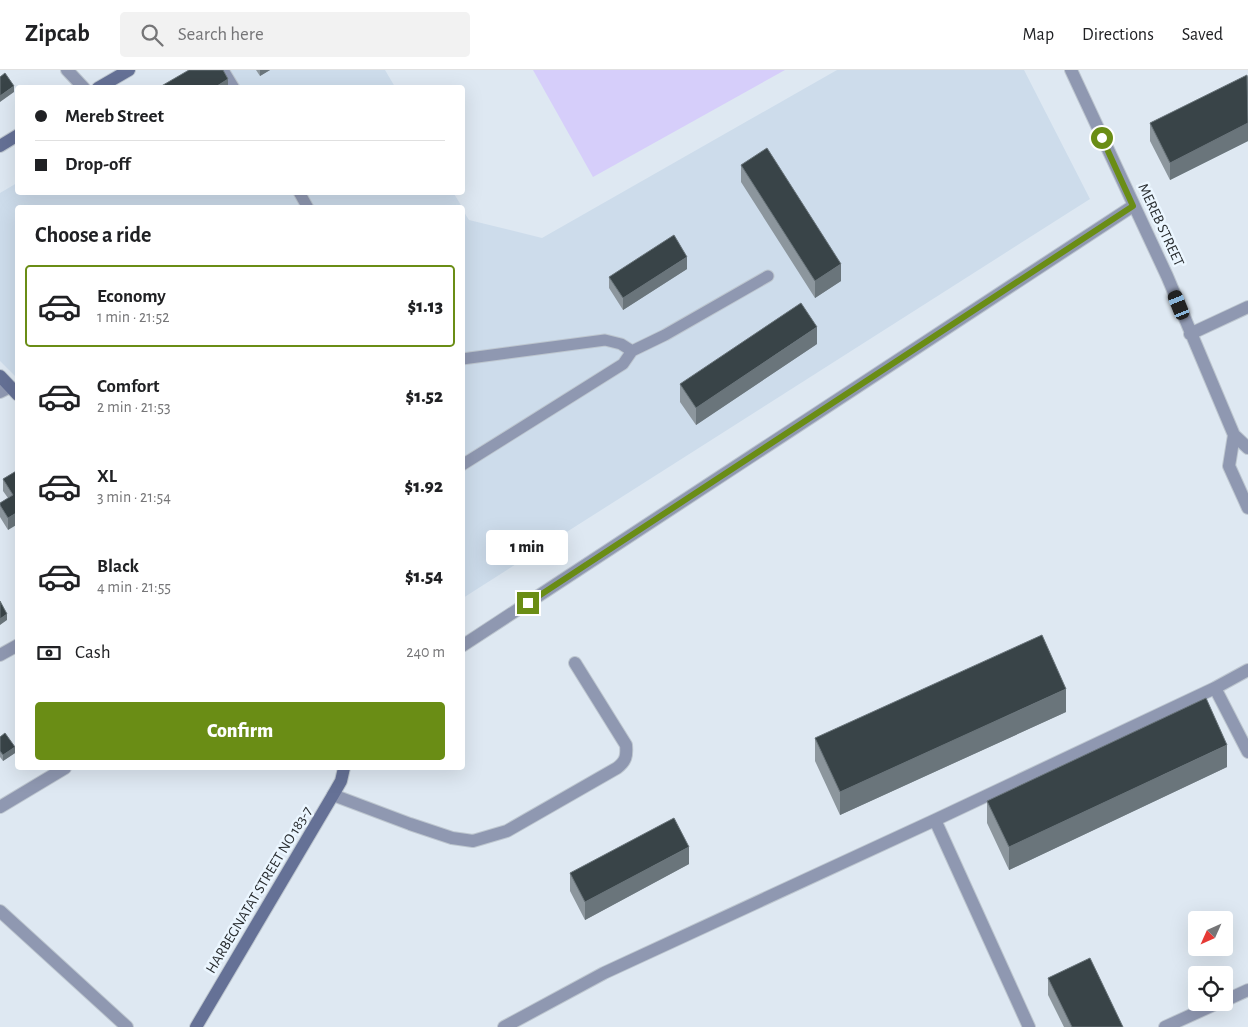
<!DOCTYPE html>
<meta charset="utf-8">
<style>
:root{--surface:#fff;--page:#f2f2f2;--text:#202124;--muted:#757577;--line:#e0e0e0;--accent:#6a8d15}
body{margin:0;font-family:"Alegreya Sans",sans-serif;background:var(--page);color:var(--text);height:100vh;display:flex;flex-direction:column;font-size:19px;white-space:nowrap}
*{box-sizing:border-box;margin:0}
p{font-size:16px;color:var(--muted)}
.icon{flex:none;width:28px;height:28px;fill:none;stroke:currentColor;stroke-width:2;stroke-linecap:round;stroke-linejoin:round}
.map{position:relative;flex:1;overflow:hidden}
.side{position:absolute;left:15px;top:135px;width:450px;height:565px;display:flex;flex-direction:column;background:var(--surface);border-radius:5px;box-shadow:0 5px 20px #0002}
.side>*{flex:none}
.hud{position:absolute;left:15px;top:15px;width:450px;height:110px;border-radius:5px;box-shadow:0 5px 20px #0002;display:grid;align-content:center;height:110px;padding:0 20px;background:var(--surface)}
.needle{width:32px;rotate:225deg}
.tools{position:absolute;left:1188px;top:841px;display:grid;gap:10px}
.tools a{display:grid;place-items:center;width:45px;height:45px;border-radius:5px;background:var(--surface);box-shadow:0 5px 20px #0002;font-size:25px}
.end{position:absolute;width:22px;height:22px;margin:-11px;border:6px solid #6a8d15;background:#fff;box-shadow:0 0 0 2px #fff}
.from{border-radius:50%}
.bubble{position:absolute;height:35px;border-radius:5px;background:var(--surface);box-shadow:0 5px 20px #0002;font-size:16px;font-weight:800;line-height:35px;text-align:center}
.car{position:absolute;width:15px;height:30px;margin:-15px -8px;border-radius:6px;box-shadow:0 0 4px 1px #0007;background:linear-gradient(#222 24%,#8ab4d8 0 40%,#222 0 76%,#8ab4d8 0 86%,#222 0)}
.hud b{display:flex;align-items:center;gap:18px;height:48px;font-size:19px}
.hud b+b{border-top:1px solid var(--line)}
.hud i{width:12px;height:12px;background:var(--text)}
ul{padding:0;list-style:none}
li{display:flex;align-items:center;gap:15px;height:82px;margin:0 10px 8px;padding:0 10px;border:2px solid transparent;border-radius:5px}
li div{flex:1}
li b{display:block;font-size:19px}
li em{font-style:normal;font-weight:800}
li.selected{border-color:var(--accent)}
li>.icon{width:45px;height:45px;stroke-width:1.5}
h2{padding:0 20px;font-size:22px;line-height:60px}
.pay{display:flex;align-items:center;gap:12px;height:55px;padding:0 20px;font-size:19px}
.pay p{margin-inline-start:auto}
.action{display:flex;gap:10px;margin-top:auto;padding:10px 20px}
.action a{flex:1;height:58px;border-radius:5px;background:var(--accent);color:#fff;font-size:20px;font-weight:800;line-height:58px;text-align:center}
header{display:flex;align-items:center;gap:30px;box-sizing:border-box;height:70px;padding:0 25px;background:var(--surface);border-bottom:1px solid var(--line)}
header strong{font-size:24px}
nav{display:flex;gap:28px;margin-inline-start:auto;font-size:18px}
.search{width:350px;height:45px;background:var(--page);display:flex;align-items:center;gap:12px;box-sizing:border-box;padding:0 18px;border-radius:5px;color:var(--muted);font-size:19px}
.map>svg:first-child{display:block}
.built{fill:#cddceb}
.pitch{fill:#d6cefa}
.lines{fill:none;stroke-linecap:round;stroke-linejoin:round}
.service-casing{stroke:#bdc6cf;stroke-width:13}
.minor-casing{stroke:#bdc6cf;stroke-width:14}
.secondary-casing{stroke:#bdc6cf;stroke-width:14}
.service{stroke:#8f98b1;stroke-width:11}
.minor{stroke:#8f98b1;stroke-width:12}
.secondary{stroke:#657196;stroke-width:12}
.wall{fill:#8c969d}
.shaded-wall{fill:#6a757b}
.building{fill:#394448;stroke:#6a757b}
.route{stroke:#6a8d15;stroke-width:6}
.labels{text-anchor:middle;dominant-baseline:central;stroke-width:5;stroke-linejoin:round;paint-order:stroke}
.street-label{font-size:15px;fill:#292d30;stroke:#ebf6ff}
</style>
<header>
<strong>Zipcab</strong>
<div class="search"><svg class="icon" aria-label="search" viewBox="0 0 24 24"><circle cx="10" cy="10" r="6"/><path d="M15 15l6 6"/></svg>Search here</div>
<nav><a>Map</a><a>Directions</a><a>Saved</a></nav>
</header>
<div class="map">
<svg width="1248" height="957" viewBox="0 0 1248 957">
<rect width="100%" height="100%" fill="#dee8f2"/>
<path class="built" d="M217 0H385L395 17 186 18Z
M837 0H1024L1090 129 463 528 462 139 469 150 542 168Z
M17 113 18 122H453L462 137 18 138 17 308 0 291V123Z"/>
<path class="pitch" d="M533 0H785L593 107Z"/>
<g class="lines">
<g class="service-casing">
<path id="service" d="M223 0 234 18
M299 122 308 138
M632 281 665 265 768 206
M462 289 605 270 621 274 632 281 623 294 462 395"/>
</g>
<g class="minor-casing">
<path id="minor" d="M67 0 84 18
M1071 0 1167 206 1234 365 1248 378
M1190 264 1248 237
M0 322 10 317
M1234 365 1229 396 1248 438
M462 576 1133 136
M0 585 18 575
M1215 618 1248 682
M333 725 410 754 452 768 473 771 507 761 617 698C626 691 627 686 626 675L575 593
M0 737 65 698
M935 750 1029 957
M0 841 127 957
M1224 931 1248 920
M504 957 604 903 935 750 1215 618 1248 600
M1165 957 1220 932"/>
</g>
<g class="secondary-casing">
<path id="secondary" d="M98 18 129 0
M0 76 18 65
M0 306 18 325
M196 957 333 725 341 711 344 698"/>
</g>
<use href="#service" class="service"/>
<use href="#minor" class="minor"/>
<use href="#secondary" class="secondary"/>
</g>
<path class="wall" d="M256 0H270L260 6Z
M1248 6V71L1170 110 1150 71V53Z
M741 95 841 211 815 228 741 112Z
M687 199 623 240 609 218V207Z
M817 274 696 355 680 332V314Z
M18 400 8 460 0 447V433L8 428 3 421V409Z
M1066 642 840 745 815 691V668Z
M0 667 15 683 3 691 0 687Z
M1227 697 1009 800 987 753V731Z
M689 794 585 850 570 821V803Z
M1048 908 1123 957H1064L1048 925Z"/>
<path class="shaded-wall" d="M260 0H270L260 6Z
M228 9V18H214Z
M14 16V22L0 32V26Z
M1248 53V71L1170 110V93Z
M687 187V199L623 240V228Z
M841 194V211L815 228V211Z
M817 257V274L696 355V338Z
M18 442V454L8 460V448Z
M7 544V550L0 555V549Z
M1066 619V642L840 745V722Z
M1227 675V697L1009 800V777Z
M15 677V683L3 691V685Z
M689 777V794L585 850V832Z"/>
<path class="building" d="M189 0H223L228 9 214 18H158Z
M5 3 14 16 0 26V7Z
M1247 5 1248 53 1170 93 1150 53Z
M767 78 841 194 815 211 741 95Z
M674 165 687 187 623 228 609 207Z
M801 233 817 257 696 338 680 314Z
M18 400V442L8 448 0 435V433L13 425 3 409Z
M0 531 7 544 0 549Z
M1042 565 1066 619 840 722 815 668Z
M1206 628 1227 675 1009 777 987 731Z
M5 663 15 677 3 685 0 681V667Z
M674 748 689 777 585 832 570 803Z
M1090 888 1123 957H1072L1048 908Z"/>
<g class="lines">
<path class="route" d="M528 533 1133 136 1102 68"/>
</g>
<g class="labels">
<g class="street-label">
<text transform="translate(1161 155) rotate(65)">MEREB STREET</text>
<text transform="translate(259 820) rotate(-59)">HARBEGNATAT STREET NO 183-7</text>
</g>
</g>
</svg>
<div class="tools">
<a><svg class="needle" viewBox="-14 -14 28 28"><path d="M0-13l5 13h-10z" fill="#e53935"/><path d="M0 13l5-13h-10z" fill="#757577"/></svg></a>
<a><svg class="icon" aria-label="locate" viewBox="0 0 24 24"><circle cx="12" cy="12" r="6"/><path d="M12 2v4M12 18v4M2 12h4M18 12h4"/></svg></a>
</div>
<i class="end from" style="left:1102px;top:68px"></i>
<i class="end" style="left:528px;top:533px"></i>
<div class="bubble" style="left:486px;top:460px;width:82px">1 min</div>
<i class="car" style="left:1179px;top:235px;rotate:338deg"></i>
<div class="hud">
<b><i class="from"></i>Mereb Street</b>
<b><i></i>Drop-off</b>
</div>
<section class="side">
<h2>Choose a ride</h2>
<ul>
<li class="selected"><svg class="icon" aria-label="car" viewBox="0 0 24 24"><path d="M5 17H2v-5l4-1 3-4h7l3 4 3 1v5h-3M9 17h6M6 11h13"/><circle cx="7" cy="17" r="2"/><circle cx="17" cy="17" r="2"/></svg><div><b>Economy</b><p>1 min · 21:52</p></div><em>$1.13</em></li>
<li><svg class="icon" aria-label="car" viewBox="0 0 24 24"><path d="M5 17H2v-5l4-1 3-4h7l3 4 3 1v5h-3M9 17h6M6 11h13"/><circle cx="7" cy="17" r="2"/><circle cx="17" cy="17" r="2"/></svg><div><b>Comfort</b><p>2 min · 21:53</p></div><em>$1.52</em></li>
<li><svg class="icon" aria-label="car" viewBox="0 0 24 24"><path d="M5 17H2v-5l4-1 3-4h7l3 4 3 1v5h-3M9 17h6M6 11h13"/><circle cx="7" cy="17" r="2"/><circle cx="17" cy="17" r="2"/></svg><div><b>XL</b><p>3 min · 21:54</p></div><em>$1.92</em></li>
<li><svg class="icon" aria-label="car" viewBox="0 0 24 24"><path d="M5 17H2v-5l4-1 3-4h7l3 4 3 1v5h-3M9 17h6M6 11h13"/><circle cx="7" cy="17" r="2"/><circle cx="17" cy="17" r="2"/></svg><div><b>Black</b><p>4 min · 21:55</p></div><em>$1.54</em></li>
</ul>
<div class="pay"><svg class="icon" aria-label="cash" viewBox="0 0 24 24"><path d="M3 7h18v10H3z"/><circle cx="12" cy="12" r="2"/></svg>Cash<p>240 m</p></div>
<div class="action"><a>Confirm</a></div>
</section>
</div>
